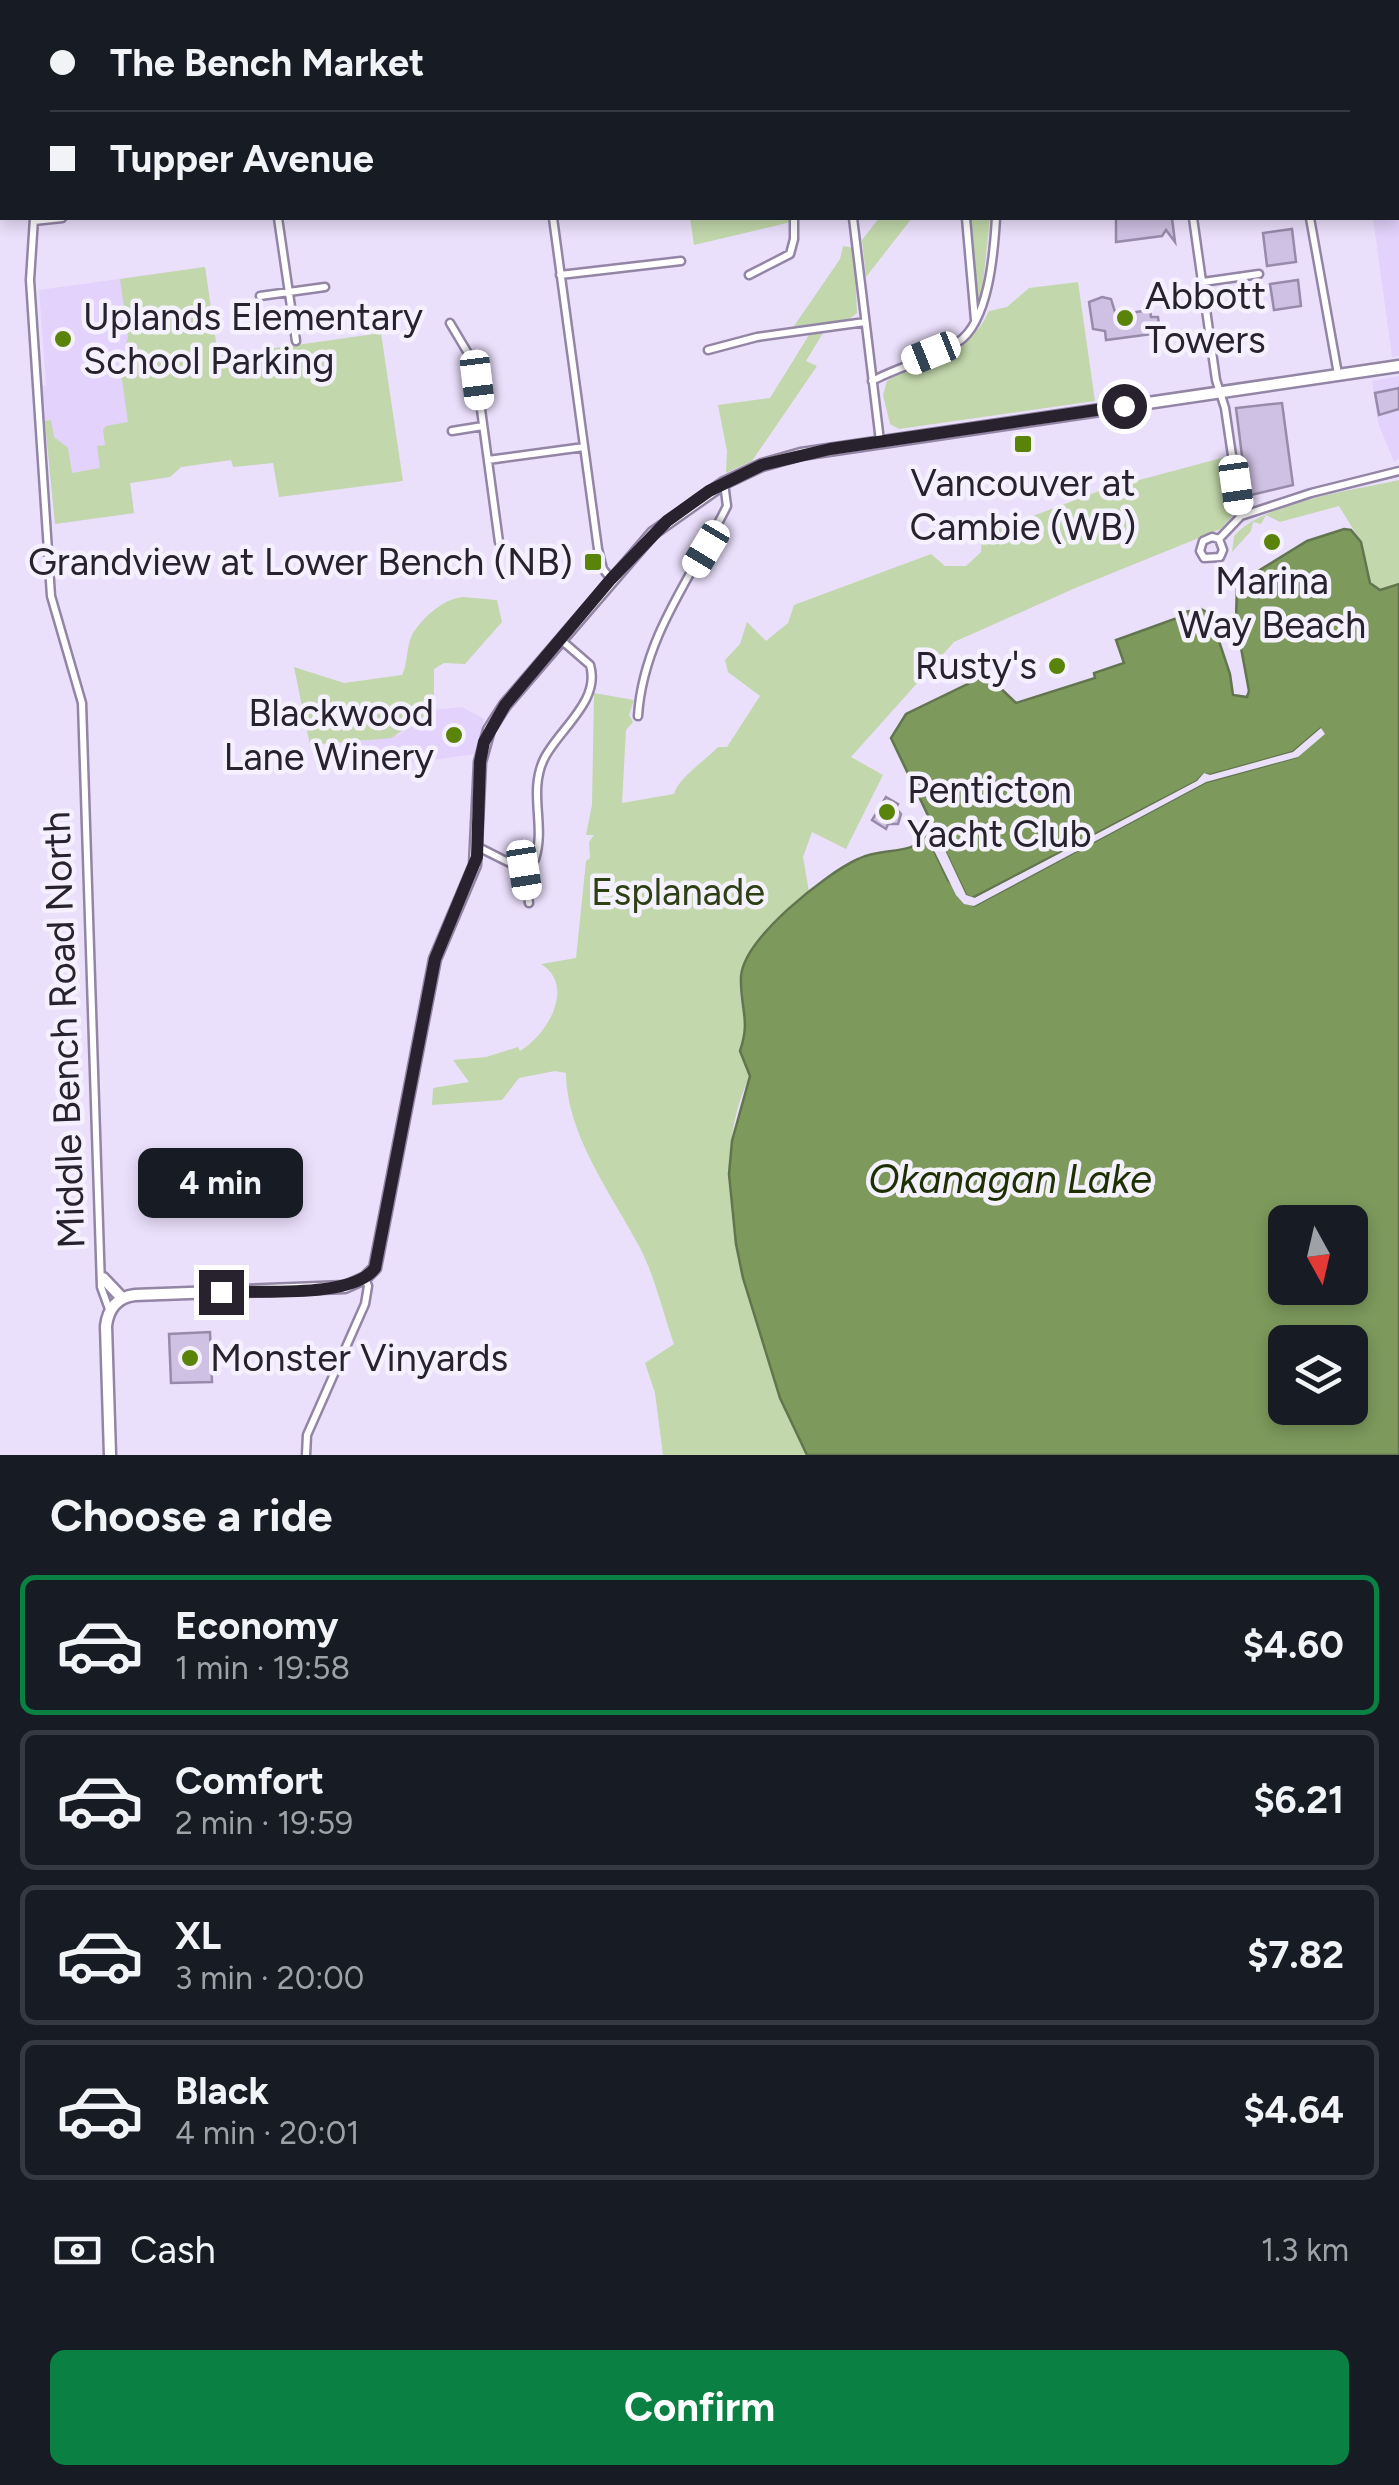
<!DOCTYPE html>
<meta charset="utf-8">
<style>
:root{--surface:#171b24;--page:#242831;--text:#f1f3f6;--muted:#9ea1a6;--line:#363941;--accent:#0b8043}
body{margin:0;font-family:Figtree,sans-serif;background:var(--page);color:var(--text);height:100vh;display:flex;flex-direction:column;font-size:38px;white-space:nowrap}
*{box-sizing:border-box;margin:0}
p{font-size:32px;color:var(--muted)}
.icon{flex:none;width:55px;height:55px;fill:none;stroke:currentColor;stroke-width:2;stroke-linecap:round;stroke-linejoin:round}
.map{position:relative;height:1455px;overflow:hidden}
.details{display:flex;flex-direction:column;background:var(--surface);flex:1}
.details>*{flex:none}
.banner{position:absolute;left:0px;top:0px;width:1400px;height:220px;box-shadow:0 5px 15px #0003;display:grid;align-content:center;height:220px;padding:0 50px;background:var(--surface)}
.needle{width:65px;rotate:172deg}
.buttons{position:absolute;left:1268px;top:1205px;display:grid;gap:20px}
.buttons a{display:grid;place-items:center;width:100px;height:100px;border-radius:15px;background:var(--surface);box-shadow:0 5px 15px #0003;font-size:50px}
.end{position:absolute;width:45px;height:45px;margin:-22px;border:12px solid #27222e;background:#fff;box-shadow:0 0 0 5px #fff}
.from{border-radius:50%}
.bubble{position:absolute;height:70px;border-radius:15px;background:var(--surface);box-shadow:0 5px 15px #0003;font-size:32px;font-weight:700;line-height:70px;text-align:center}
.car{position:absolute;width:30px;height:60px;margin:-30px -15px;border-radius:12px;box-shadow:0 0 8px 2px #0007;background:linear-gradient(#fff 24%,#345 0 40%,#fff 0 76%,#345 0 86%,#fff 0)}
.banner b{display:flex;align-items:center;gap:35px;height:95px;font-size:38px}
.banner b+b{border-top:2px solid var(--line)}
.banner i{width:25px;height:25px;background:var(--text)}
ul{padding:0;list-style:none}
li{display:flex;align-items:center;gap:30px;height:140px;margin:0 20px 15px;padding:0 30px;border:5px solid var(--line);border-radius:15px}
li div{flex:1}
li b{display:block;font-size:38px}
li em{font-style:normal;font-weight:700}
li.current{border-color:var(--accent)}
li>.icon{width:90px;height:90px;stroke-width:1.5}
h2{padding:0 50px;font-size:45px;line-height:120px}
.pay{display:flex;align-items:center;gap:25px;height:110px;padding:0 50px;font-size:38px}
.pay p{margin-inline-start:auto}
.primary-button{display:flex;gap:20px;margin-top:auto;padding:20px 50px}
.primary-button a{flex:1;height:115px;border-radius:15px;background:var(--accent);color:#fff;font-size:40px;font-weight:700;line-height:115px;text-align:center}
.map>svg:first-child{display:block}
.built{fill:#e3d2fc}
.green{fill:#c2d7ab}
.water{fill:#7d995c;stroke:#63754e;stroke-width:2.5;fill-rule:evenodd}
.pier{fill:#ebe0fc}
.building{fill:#cfc1e3;stroke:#978aaa;stroke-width:2.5}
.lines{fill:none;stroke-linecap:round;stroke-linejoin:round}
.street-casing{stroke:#9385a5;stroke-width:11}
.secondary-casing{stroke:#9385a5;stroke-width:15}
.street{stroke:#fff;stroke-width:6}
.secondary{stroke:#fff;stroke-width:10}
.route{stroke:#27222e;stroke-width:12}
.poi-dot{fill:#598309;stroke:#f5f0fe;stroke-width:4}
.labels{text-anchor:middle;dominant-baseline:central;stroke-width:9;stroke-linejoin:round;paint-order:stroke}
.poi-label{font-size:38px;fill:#27222e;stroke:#f5f0fe;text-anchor:start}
.park-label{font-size:38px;fill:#2d4013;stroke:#f5f0fe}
.street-label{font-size:38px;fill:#27222e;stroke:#f5f0fe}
.water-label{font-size:40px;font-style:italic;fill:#1e3002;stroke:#f5f0fe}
</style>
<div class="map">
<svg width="1399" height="1455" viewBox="0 0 1399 1455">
<rect width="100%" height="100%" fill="#ebe0fc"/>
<path class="built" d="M1343 0H1399V356L1392 357 1373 218H1398V2Z
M205 267 217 355 228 354 232 460 181 467 170 477 130 483 134 513 55 524 41 385 46 386 39 290Z
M1399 376V459L1394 462 1378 423 1372 381Z
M462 707 484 719 475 754 354 771 350 743 399 735 434 710Z"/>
<path class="green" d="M690 218H790L791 222 694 245Z
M879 218H912L866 277 862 240Z
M969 218H990L980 311 977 310Z
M843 246 854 248 857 313 845 322 792 329 840 259Z
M205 267 218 356 381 333 403 481 279 497 273 463 233 467 231 460 181 467 170 477 130 483 134 513 55 524 45 421 51 420 54 437 68 448 72 473 100 468 97 446 105 445 103 430 106 426 128 422 121 373 128 336 120 279Z
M1078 282 1095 401 899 429 890 424 883 395 887 381C926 353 966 361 989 311L1007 307 1029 288Z
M823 333 806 361 817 366 752 461 726 473 727 451 718 405 770 398 809 335Z
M1229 456 1236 512 1221 529 1073 589 954 642 851 757 883 775 846 849 812 832 803 857 809 892C771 926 719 970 749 1025L740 1051 750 1077C697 1175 762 1361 807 1455H663L655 1393 645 1363 674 1344C663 1313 655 1277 640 1248 614 1198 566 1135 566 1073L555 1071 519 1078 502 1100 432 1105 433 1088 469 1082 453 1060 486 1057 518 1047 520 1051C548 1034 576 986 541 964L576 958 586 861 590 858 589 842 594 835H586L592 805 594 693 634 700 629 715 633 722 626 730 622 803 674 794C679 777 705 761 718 747H727L760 696 728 672 725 660 740 644 747 622 766 641 788 623 794 605 931 554 945 566H966L981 552 982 535 1102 490Z
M1399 480V584L1380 590 1367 578 1361 542 1339 506 1280 522 1266 515 1261 524 1253 522 1251 531 1232 552 1234 536C1263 502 1355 490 1399 480Z
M463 597 497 600 502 622 465 664 444 663 434 669V710L391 738 310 745 294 667 344 683 402 675C408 663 406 647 412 635 422 618 444 598 463 597Z"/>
<path class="water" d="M1344 529 1351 530 1361 542 1370 583 1380 590 1399 584V1455H807L780 1398 743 1278 736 1244 729 1174 732 1141 750 1076 740 1051C751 1019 740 1010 741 977 743 939 825 874 858 859 882 847 911 856 927 836L948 880 974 906 1206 782 1297 757 1321 728 1293 752 1210 775 1204 774 1197 781 972 898 966 895 891 738 906 714 978 679 993 681 1016 703 1095 678 1094 673 1124 663 1116 640 1180 617 1179 613 1201 609 1210 614 1230 674 1233 695 1247 697 1249 691 1236 621 1237 584 1307 541ZM1285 1222H1350V1288H1285ZM1285 1342H1350V1408H1285Z"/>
<path class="pier" d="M1321 728 1325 734 1298 757 1206 782 974 906 964 904 956 895 927 836 936 831 966 895 975 898 1197 781 1204 773 1210 775 1293 752Z"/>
<path class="building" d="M1116 218H1172L1175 242 1166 230 1162 236 1116 242Z
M1292 229 1296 262 1267 266 1263 233Z
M1298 280 1301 306 1274 310 1270 284Z
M1102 297 1111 299 1116 315 1150 310 1151 317H1158L1160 333 1106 340 1105 331 1093 329 1089 302Z
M1399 388V409L1379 415 1375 393Z
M1282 403 1293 485 1247 496 1236 408Z
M886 797 898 804 896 808 901 814 898 824H888L886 829 872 820Z
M210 1332 212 1382 171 1383 169 1334Z"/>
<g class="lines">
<g class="street-casing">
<path id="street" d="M36 0V2
M248 0V2
M393 0 394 2
M709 0 710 2
M823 0V2
M955 0 956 2
M1048 0V2
M1163 0V2
M1280 0V2
M1396 0 1397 2
M591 2 592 0
M1398 9 1399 20
M0 15H2
M1398 47H1399
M34 218 30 280 51 596 82 703 101 1287 109 1309
M278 218 296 341
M553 218 598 549 603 569 611 579
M853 218 880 441
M966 218 975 320
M1193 218 1216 380 1225 408 1241 516
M1310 218 1338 374
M34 221 62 218
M560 275 681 261
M749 275 790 254 794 239V218
M1203 282 1259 274
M260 296 325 287
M450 323 472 360 477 380 499 542
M708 350 757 337 865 322
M872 381C898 367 934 358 958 342 989 322 994 252 996 218
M452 431 483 426
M488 460 584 447
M1219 539 1223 550 1220 557 1204 558 1200 551 1203 541 1212 537 1219 539 1241 516 1311 493 1399 471
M638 716C643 637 693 575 727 506L724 483
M478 847 524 870 535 859C546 826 528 792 544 759 558 730 601 701 590 665L560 639
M524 870 529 903
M306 1455 307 1435 365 1304 368 1286 365 1278"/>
</g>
<g class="secondary-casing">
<path id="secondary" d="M103 1278 122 1298
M110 1455 106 1326C108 1309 117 1297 135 1295L345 1287 365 1278 375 1268 435 959 475 865 480 762 489 730 505 705 653 533 724 483 762 465 801 454 1399 366"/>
</g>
<use href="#street" class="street"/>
<use href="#secondary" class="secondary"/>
</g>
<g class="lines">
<path class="route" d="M221 1292C258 1290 353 1299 375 1268L435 959 477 857 480 762 484 742 505 705 611 579 667 521 709 491 762 465 830 449 1124 406"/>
</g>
<g class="poi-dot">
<circle cx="1125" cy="318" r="10"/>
<circle cx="63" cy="339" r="10"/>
<rect x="1013" y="434" width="20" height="20" rx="5"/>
<circle cx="1272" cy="542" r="10"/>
<rect x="583" y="552" width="20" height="20" rx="5"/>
<circle cx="1057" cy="666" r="10"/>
<circle cx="454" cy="735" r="10"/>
<circle cx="887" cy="812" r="10"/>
<circle cx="190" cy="1358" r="10"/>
</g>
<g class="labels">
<g class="poi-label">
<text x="1145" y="296">Abbott<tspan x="1145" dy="44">Towers</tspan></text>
<text x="83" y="317">Uplands Elementary<tspan x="83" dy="44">School Parking</tspan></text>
<text x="1023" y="483" text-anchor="middle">Vancouver at<tspan x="1023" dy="44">Cambie (WB)</tspan></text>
<text x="573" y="562" text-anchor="end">Grandview at Lower Bench (NB)</text>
<text x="1272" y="581" text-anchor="middle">Marina<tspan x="1272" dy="44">Way Beach</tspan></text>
<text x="1037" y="666" text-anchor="end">Rusty's</text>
<text x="434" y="713" text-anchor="end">Blackwood<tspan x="434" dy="44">Lane Winery</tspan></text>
<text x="907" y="790">Penticton<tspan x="907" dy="44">Yacht Club</tspan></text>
<text x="210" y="1358">Monster Vinyards</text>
</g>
<g class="park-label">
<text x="678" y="892">Esplanade</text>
</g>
<g class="street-label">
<text transform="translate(64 1030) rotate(-92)">Middle Bench Road North</text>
</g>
<g class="water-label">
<text x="1010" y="1179">Okanagan Lake</text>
</g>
</g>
</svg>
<div class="buttons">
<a><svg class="needle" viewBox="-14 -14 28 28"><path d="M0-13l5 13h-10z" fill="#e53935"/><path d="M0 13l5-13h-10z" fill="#9ea1a6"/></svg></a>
<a><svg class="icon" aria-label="layers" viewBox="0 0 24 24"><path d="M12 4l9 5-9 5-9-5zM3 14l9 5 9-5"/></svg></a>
</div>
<i class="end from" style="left:1124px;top:406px"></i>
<i class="end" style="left:221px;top:1292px"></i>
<div class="bubble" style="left:138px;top:1148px;width:165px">4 min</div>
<i class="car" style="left:931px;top:353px;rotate:248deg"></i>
<i class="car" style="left:477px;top:380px;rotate:173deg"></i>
<i class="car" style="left:1236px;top:485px;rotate:172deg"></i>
<i class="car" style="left:706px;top:549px;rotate:211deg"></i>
<i class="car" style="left:524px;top:870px;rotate:171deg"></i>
<div class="banner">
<b><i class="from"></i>The Bench Market</b>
<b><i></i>Tupper Avenue</b>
</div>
</div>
<section class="details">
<h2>Choose a ride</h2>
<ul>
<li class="current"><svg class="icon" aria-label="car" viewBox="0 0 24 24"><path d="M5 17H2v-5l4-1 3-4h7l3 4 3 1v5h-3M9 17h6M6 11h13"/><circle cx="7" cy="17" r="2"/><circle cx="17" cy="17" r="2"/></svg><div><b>Economy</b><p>1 min · 19:58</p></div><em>$4.60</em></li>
<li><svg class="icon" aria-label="car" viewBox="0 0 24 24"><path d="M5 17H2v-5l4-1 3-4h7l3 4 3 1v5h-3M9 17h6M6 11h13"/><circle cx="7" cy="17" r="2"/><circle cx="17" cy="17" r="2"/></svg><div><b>Comfort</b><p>2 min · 19:59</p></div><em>$6.21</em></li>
<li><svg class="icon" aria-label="car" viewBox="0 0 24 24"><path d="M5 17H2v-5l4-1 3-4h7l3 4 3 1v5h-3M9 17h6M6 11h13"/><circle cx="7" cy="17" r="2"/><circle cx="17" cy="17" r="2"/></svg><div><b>XL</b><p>3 min · 20:00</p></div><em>$7.82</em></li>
<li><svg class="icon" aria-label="car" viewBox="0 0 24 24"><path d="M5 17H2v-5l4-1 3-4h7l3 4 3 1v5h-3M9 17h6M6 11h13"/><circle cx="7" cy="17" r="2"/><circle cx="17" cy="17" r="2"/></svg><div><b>Black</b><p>4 min · 20:01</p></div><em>$4.64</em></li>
</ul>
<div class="pay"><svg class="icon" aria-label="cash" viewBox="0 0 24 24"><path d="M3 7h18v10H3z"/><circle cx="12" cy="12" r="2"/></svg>Cash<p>1.3 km</p></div>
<div class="primary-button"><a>Confirm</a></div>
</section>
